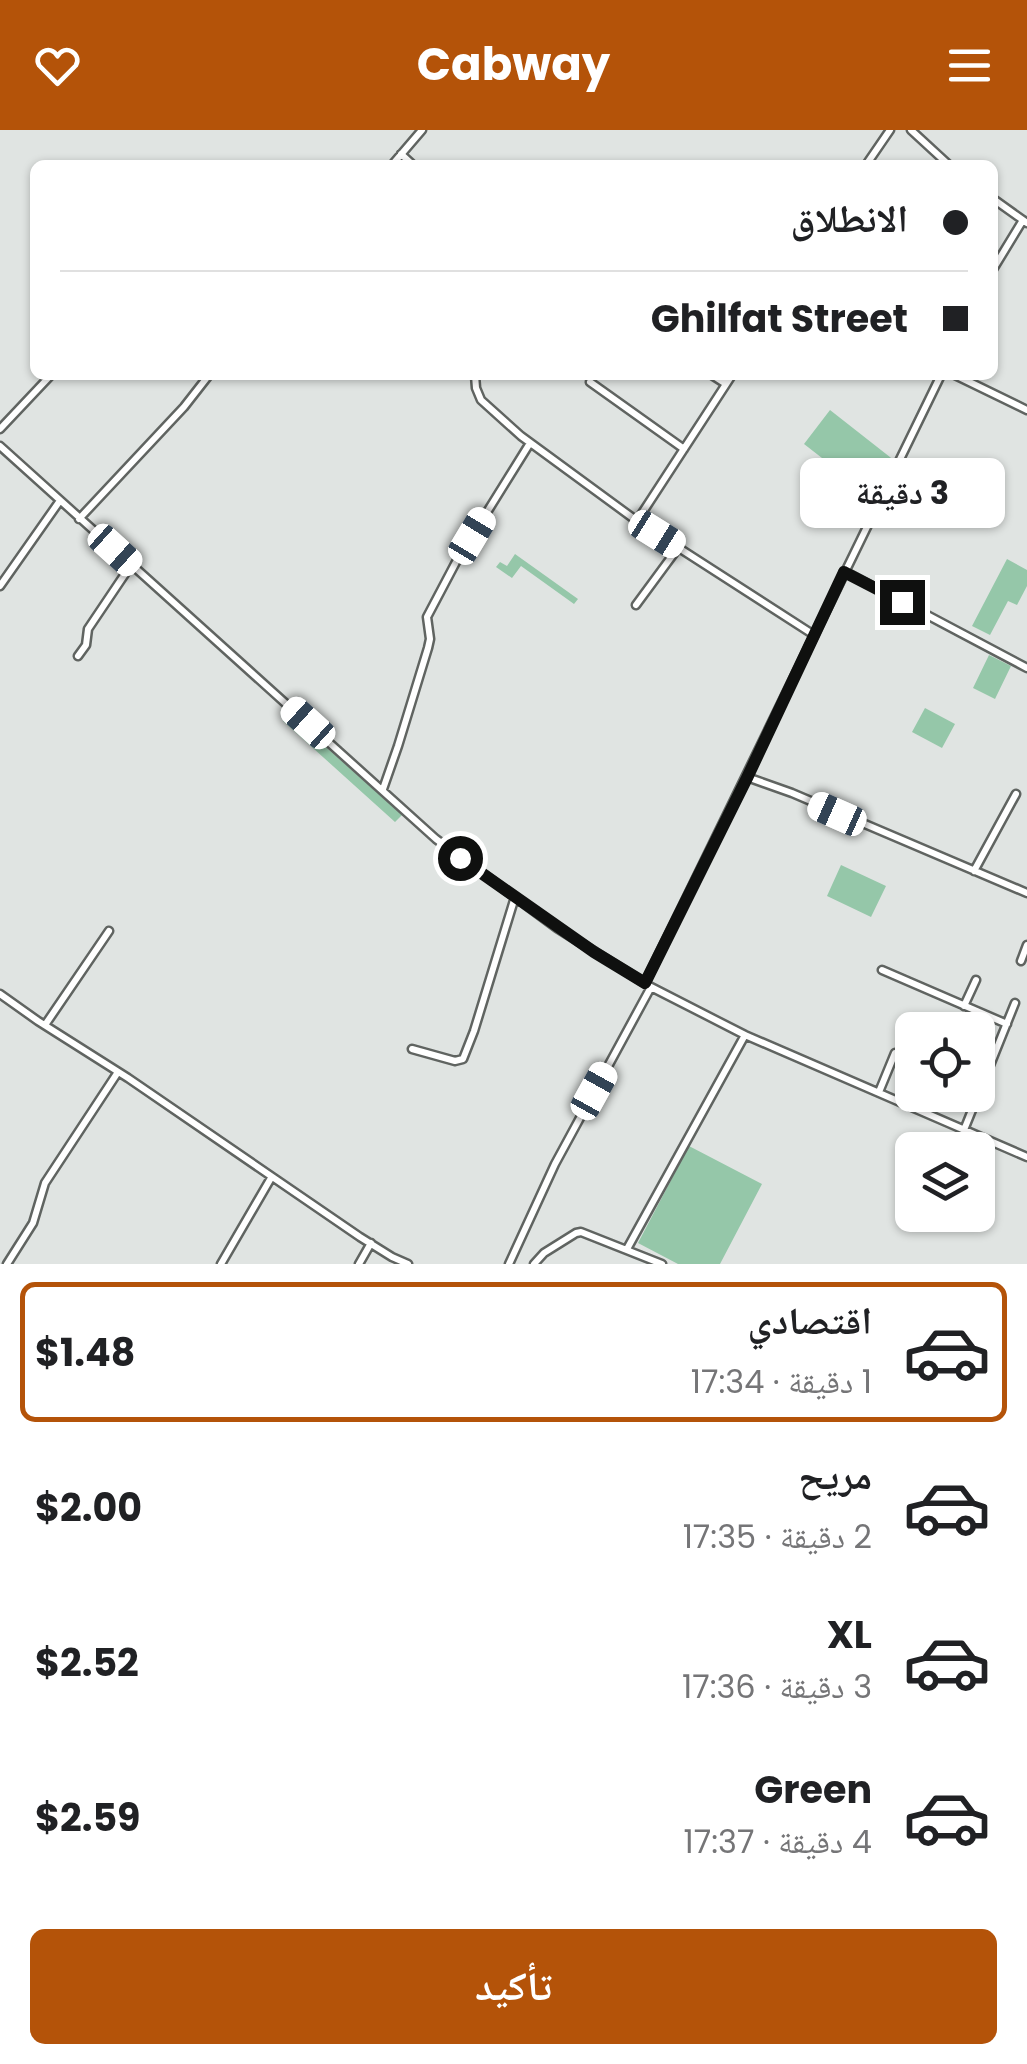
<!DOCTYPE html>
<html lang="ar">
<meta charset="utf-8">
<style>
:root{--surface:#fff;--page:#f2f2f2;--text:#202124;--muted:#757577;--line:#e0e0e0;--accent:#b45309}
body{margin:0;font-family:Poppins,"Noto Naskh Arabic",sans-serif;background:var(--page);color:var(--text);direction:rtl;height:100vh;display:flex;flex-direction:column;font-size:38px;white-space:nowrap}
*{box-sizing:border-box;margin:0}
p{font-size:32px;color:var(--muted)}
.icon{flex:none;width:55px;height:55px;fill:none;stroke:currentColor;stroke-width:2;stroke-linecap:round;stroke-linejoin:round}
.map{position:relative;height:1134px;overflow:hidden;direction:ltr}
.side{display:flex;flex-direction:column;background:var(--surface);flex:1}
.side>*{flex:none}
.top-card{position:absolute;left:30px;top:30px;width:968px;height:220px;border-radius:15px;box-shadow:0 2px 8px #0004;direction:rtl;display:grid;align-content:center;height:220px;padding:0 30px;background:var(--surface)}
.fabs{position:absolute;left:895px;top:882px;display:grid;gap:20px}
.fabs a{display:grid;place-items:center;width:100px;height:100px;border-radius:15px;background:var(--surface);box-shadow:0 2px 8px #0004;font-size:50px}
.end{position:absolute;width:45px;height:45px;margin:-22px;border:12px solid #0f100f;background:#fff;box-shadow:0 0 0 5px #fff}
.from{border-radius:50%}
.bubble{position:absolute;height:70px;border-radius:15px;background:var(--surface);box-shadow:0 2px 8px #0004;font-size:32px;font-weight:700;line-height:70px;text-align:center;direction:rtl}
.car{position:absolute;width:30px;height:60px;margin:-30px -15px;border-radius:12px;box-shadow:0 0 8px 2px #0007;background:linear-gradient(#fff 24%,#345 0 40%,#fff 0 76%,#345 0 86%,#fff 0)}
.top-card b{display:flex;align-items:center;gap:35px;height:95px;font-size:38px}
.top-card b+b{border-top:2px solid var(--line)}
.top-card i{width:25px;height:25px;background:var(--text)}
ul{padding:18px 0 0;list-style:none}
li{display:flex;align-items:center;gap:30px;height:140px;margin:0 20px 15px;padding:0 10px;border:5px solid transparent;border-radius:15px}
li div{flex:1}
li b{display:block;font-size:38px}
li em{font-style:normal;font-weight:700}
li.selected{border-color:var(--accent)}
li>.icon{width:90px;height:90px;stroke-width:1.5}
.button{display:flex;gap:20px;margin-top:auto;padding:20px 30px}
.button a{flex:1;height:115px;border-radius:15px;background:var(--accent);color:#fff;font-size:40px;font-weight:700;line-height:115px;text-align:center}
header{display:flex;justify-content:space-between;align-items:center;height:130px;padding:0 30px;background:var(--accent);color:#fff;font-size:45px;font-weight:700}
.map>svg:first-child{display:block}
.green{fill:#95c7a9}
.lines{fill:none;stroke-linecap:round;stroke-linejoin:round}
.minor-casing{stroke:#606461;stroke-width:11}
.minor{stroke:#fff;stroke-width:6}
.route{stroke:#0f100f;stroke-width:12}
</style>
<header><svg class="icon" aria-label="menu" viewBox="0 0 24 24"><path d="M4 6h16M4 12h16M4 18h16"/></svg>Cabway<svg class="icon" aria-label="heart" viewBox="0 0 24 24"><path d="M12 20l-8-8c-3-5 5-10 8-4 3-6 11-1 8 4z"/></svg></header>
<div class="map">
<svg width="1027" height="1134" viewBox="0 0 1027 1134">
<rect width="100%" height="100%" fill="#e0e4e2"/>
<path class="green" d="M830 280 895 331 873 359 871 358 867 363 804 314Z
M515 424 578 469 574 474 521 436 512 448 496 437 500 432 507 436Z
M1007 429 1027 440V456L1017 475 1008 471 990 505 972 496Z
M989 525 1011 536 995 569 973 558Z
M925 578 955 594 942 618 912 602Z
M289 584 402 685 395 692 283 591Z
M841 735 886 756 871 787 827 766Z
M689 1016 762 1054 720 1134H678L638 1113Z"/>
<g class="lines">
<g class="minor-casing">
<path id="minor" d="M911 0 949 35
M401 24 413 35
M392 35 422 0
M866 35 890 0
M992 68 1027 93
M992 141 1023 90
M475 245 476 258 481 270 521 306 637 391 814 505
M712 245 726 254
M955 245 1027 280
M590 252 684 319
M0 299 51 245
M0 316 436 709 557 798 651 857 745 905 1027 1027
M79 389 184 277 209 245
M637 391 732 245
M844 441 1027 538
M0 456 59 372
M636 475 678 418
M78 526 86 515 88 499 131 435
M747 647 792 663 1027 763
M383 659 398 616 428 518 430 509 427 487 456 432 530 313
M974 741 1016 664
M1021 831 1027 815
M882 840 1007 894
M645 853 941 245
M0 864 38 891 128 948 360 1107 392 1127 408 1134
M964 876 976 850
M45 895 109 801
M412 919 455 931 463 929 474 901 515 767
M879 962 895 923
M964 1000 1015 873
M627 1119 745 905
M7 1134 33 1093 45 1053 118 942
M221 1134 271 1048
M359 1134 371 1113
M509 1134 555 1034 651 857
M534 1134 544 1123 576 1103 581 1102 662 1134"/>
</g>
<use href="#minor" class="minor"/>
</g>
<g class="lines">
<path class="route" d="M460 728 594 822 645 853 747 648 844 442 902 472"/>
</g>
</svg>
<div class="fabs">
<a><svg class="icon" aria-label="locate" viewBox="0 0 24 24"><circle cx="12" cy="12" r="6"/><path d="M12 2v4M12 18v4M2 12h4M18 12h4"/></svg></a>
<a><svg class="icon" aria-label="layers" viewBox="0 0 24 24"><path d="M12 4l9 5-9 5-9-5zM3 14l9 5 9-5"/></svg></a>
</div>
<i class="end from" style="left:460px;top:728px"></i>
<i class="end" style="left:902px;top:472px"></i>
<div class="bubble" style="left:800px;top:328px;width:205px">3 دقيقة</div>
<i class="car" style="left:657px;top:404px;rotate:122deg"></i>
<i class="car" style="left:472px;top:406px;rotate:31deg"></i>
<i class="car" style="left:115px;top:420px;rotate:132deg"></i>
<i class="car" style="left:308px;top:593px;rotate:312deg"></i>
<i class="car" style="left:837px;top:684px;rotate:294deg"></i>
<i class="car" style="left:594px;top:961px;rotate:29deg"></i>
<div class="top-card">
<b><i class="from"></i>الانطلاق</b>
<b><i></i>Ghilfat Street</b>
</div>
</div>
<section class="side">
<ul>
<li class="selected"><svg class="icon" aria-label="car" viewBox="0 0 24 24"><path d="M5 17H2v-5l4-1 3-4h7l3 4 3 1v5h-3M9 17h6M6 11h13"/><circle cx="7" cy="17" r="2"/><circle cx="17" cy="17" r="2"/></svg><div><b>اقتصادي</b><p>1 دقيقة · 17:34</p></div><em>$1.48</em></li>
<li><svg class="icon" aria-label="car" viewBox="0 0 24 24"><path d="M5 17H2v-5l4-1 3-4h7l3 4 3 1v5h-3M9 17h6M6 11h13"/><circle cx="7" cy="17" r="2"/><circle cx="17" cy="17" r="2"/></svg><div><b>مريح</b><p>2 دقيقة · 17:35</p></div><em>$2.00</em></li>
<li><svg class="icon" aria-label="car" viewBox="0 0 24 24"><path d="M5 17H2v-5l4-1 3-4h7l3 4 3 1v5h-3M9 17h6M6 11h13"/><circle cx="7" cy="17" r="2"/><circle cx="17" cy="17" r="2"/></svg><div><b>XL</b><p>3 دقيقة · 17:36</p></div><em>$2.52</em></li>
<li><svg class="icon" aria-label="car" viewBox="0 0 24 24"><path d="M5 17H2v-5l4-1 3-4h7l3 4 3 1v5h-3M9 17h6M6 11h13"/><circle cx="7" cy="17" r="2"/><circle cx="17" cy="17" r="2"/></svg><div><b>Green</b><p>4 دقيقة · 17:37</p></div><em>$2.59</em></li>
</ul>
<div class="button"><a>تأكيد</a></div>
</section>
